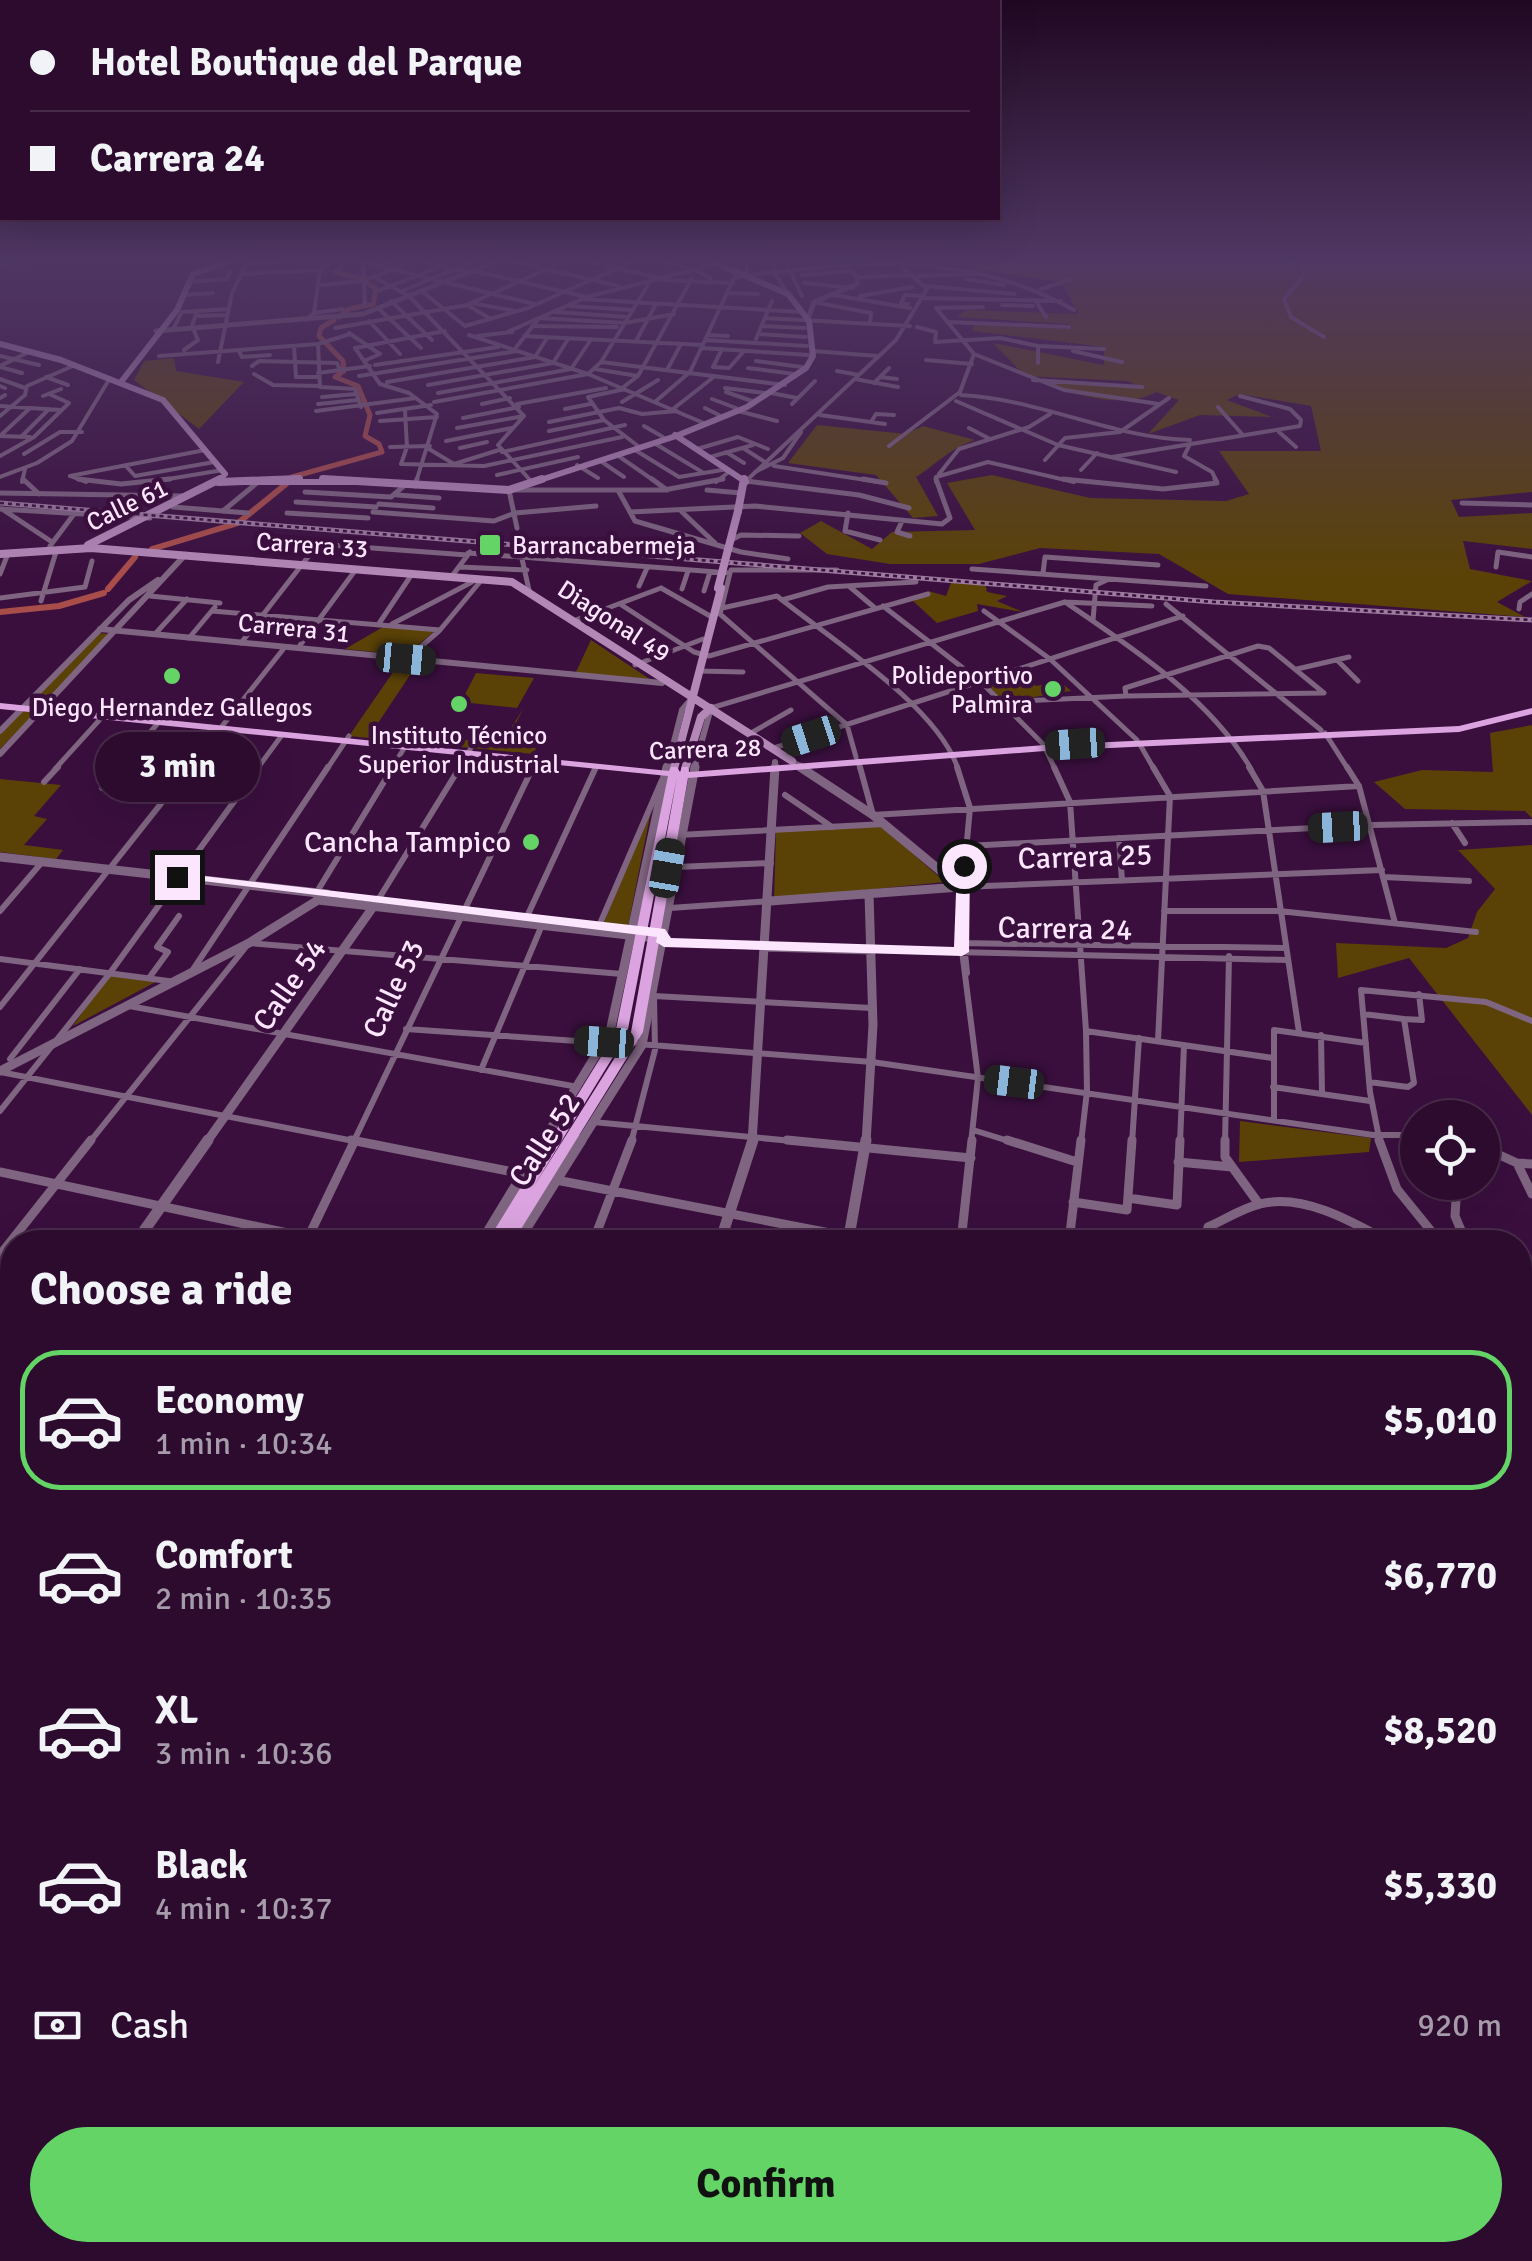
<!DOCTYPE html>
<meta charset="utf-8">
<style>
:root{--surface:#2c0b2e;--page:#341436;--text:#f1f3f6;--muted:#a69baa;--line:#482b4a;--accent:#65d467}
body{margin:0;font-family:Signika,sans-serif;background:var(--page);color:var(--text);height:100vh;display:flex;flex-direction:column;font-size:38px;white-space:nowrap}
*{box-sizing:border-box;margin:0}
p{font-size:32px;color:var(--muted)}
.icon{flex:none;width:55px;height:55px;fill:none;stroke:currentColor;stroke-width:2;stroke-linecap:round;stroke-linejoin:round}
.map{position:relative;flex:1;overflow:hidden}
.side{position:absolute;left:0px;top:1230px;width:1532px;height:1032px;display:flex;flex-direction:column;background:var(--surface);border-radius:40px 40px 0 0;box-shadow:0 10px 40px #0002,0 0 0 2px var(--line)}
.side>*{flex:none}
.banner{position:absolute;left:0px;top:0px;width:1000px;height:220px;box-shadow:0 10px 40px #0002,0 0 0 2px var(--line);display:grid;align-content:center;height:220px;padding:0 30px;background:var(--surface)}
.tools{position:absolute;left:1400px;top:1100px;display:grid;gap:20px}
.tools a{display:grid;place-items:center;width:100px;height:100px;border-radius:50%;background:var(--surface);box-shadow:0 10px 40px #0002,0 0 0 2px var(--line);font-size:50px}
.end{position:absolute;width:45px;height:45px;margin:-22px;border:12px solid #fce6fd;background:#111;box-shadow:0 0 0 5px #111}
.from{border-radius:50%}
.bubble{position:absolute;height:70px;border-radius:35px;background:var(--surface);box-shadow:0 10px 40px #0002,0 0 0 2px var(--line);font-size:32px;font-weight:800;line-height:70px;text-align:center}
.car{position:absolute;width:30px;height:60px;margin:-30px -15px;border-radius:12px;box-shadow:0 0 8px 2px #0007;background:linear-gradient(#222 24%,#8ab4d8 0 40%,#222 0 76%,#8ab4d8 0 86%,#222 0)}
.banner b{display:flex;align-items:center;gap:35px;height:95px;font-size:38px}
.banner b+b{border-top:2px solid var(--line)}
.banner i{width:25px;height:25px;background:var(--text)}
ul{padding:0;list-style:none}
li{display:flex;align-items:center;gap:30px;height:140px;margin:0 20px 15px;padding:0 10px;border:5px solid transparent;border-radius:40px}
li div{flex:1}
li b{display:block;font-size:38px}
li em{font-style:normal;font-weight:800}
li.on{border-color:var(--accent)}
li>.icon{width:90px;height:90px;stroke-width:1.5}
h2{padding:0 30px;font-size:45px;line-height:120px}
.pay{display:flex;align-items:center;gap:25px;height:110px;padding:0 30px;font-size:38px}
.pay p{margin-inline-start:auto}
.button{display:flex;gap:20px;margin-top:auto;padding:20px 30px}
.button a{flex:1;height:115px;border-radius:60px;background:var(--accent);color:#111;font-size:40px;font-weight:800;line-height:115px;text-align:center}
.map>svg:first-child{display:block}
.green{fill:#5a4207}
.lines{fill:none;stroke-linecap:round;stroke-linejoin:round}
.stream{stroke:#c27b80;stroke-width:4}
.canal-far1{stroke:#a94d4a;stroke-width:5}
.canal{stroke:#a94d4a;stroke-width:6}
.minor-far4{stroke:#7f6581;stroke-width:4}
.minor-far3{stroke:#7f6581;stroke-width:5}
.minor-far2{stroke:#7f6581;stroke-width:6}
.minor-far1{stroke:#7f6581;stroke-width:9}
.minor{stroke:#7f6581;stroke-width:11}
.tertiary-far4{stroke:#7f6581;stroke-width:5}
.tertiary-far3{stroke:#7f6581;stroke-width:6}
.tertiary-far2{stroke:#7f6581;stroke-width:9}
.tertiary-far1{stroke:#7f6581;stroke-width:11}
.tertiary{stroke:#7f6581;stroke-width:15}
.secondary-far1{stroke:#b388b7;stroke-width:6}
.secondary{stroke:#b388b7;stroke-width:8}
.primary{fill:#dba4e0;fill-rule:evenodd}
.rail-casing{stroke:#9c7b9e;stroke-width:5}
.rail{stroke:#3a0f3e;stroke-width:2.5;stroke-dasharray:4;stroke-linecap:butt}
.secondary-bridge{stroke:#b388b7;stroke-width:8}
.route{fill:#fce6fd}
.poi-dot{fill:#65d467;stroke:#3a0f3e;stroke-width:4}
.labels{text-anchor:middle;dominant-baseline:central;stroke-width:9;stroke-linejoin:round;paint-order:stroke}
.far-street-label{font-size:25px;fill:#fce6fd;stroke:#3a0f3e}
.far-poi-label{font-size:25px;fill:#fce6fd;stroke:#3a0f3e}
.poi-label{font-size:30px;fill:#fce6fd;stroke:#3a0f3e;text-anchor:end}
.street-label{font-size:30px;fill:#fce6fd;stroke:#3a0f3e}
</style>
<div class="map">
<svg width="1532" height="2261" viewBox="0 0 1532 2261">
<rect width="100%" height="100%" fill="#3a0f3e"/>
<path class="green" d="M917 260H1532V492L1451 500 1459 517 1532 513V549L1463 541 1470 569 1532 581 1497 602 1525 617 1228 594 1159 554 1040 548 979 564H890L827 554 800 533 821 521 872 549 892 532 975 530 947 483 992 475 1090 498 1226 501 1249 494 1219 451H1321L1311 406 1240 394 1227 400 1272 417 1200 415 1148 434 1179 400 1156 392C1126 410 1074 395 1043 383L1139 386 1127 381 1025 376 993 343 1104 365V347L972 331 974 325 1068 329 1069 324 956 317 967 310 1079 314 1061 282Z
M174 358 176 371 244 382 199 429 134 380 144 361Z
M817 425 906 434 923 426 975 440C949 449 938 463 916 477L938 516 913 518 876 475 788 463Z
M952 580 985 583 987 592 1007 596 997 601 1023 612 977 604 978 611 937 623 913 601 930 594 928 591 946 596Z
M383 627 436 630 406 655 345 649Z
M97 633 111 634 0 749V733Z
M591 640 654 682 575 674Z
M400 662 418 663 372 732 501 743 524 708 504 745 536 748 533 754 349 736Z
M1025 669 1034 677 1028 679 1036 686 1060 681 1071 691 1003 702 981 682Z
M476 673 534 678 517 708 461 702Z
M1532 725V818L1525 811 1405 809 1374 782 1422 770 1493 772 1490 733Z
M0 779 61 785 34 816 47 819 24 845 63 850 56 859 0 852Z
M654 796 628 926 604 923Z
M881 826 945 882 774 899 776 832Z
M1532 845V1115L1409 958 1338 978 1336 943 1446 948 1468 938 1477 912 1495 889 1458 850Z
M110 972 163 978 73 1026Z
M1240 1121 1371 1138 1369 1152 1239 1162Z
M1532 1537V1655H1520V1539L1524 1543Z"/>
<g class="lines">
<path class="stream" d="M1520 1629 1521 1650 1532 1656
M1520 1987 1532 1984
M1387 2261 1390 2250"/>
<path class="canal-far1" d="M346 260 336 272 361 279
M339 317 349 309 373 304 376 289 366 282
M292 477 382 452 379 444 365 436 370 415 358 386 335 377 344 371 343 361 319 336 321 328 334 320"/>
<path class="canal" d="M152 549 238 523 286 484
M108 589 135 557
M0 612 59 606 104 593"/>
<path class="minor-far4" d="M354 260 534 304
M506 260 619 286
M581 260 655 277
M659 260 694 269 711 279 709 283
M773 260 774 272 788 294
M785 260 802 296
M1289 260 1301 266 1304 275 1284 299 1291 317 1324 337
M363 262 365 306
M267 263 292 260
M0 266 10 260
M379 266 395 260
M474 271 587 297
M241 274 320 270
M802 275 853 271
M918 276 974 274
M374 277 409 296 524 416
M735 277C856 262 964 248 1074 310
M857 277 913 275
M966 279 1004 285
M662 280 733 283
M189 282 227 279 230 272
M804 283 853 288
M321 285 363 281 415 260 469 273
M926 286 1014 294
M1041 289 1072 279
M378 291 457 260
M402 291 477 260
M423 292 465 326 528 308 636 260
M727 293 758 294
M184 295 213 293
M834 295 910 308
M860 296 912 287
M923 298 1061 301
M581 299 802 312
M1035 300 1046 317
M391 301 432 340
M814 302 871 313 870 324
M472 303 515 311
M908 304 901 303 905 295 924 296
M467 305 491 319
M1002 305 1033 306
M570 306 632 310
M936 308 983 307
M379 309 421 348
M555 312 628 317
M314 313 343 309
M195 316 227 315
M765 318 910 326
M306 320 314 313 320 270 334 260
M369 321 400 354
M947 322 1069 327
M532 326 617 327
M762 326 805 328
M917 327 936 332 935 342 1000 338 1038 346 1104 349
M335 328 467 305 567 260
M173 329 182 312 228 309
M507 332 587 297 716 264
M349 333 380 354 366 360
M758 334 806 337
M469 335 588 374 706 424
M708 335 728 336
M477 336 512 332
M524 336 703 345
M756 339 772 301
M705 340 807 346
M636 341 656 304
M318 344 320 387 355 389 361 407
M294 346 296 377H318
M1038 346V363
M701 348 809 355
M722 349 713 367 729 368 744 351
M184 350 198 340 192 326 197 311
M514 350 539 318 625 323 674 314
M239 351 242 357 270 355
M813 351 878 356
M1073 351 1122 362
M974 354 1064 390 1159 404
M0 356 39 365
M159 356 318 344 350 334
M926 360 972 364
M756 361 802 367
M218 362 232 293 245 266 269 260
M601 362 785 385
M375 365 498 347
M0 366 31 351
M252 366 259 361 337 363 340 370
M0 367 22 373
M748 368 794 374
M595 369 638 376
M667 370 681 344
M837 371 859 375
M318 373 370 366
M254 374 273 385 320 386
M359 376 517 351
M46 377 68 385
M880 377 897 379
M0 379 25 388
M855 379 898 387
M1033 380 1142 387
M387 382 535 357 547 338
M874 383 889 368
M428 385 553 363 568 339
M0 386 5 388
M622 388 638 376 692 278
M725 388 765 393
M625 389 588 397 604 420 638 446
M726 392 752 401
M438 393 571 369 590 341
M771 393 797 398
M961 395C1040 399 1111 438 1190 440
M43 396 61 389
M322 397 356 394
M0 398 5 395
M712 399 736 408
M656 401 690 372 733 280 747 271 746 260
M956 401 1058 445 1176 472
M434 402 588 374 601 362 651 280
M622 402 658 380
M318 404 358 400
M482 404 510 398
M517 404 606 388
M792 404 815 381
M0 406 61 410
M1218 407 1242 434
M705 408 719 415
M565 409 590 404
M673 409 715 376
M316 411 416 398
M405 411 407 447 401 464 484 466 622 437
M738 411 777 421
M377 413 431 405
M820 415 885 424
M0 416 25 395 27 386 75 365
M524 416 498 445 531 481
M463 418 519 407
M380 421 437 417
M549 422 619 408 642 414 677 411
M871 422 876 414 894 415
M644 426 663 437
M457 428 524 416
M969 428 990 439
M549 431 604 420
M1279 432 1296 447
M0 436 30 437
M0 436 30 408
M21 437 49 409
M446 441 512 428
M654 443 702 472
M1190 444 1184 456 1212 472 1217 482
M889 446 960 392 974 354 936 308
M390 447 430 446
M460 448 487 442
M743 448 765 462
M429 449 454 464 499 450
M697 449 738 437 768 449
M635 450 679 477 728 469
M502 452 625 425
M726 452 744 463
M24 454 60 432H82
M617 455 656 482
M0 456 34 437 69 403 49 394
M710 457 753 445
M1112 457 1300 426 1301 420 1290 409 1240 396
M599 460 624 477
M1045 460 1065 438 1120 432 1169 398
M125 465 135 476 214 462
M577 465 598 478
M774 466 879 482
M1081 470 1097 453
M755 472 783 458 801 432
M939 474 959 449 1029 427 1050 414
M497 475 578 457
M70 476 86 482
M70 476 205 450
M0 477 37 463 72 441 110 378
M936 477 988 462 1074 482
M936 477V482
M746 481 896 340 927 289 902 267
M746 481 754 482
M22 482 25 469
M150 482 223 470
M416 482 437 414 409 393 380 384 355 348 445 331
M716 482 730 471"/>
<path class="minor-far3" d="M23 479 39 494
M78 479 121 484 170 479
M652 479 667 490
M863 479 886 483
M1063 479 1163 489 1217 483 1215 479
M746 481 859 495 909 508
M415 486 417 479
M707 490 741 493
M305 492 391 497 405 485
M619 492 635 521 741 552 788 559
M0 493 185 496
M397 495 439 498
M296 502 376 507
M1462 503 1532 505
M379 504 433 508
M173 507 248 513
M0 509 150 518
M2 509 52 542
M223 511 258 482
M373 512 494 521 515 513 596 506
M630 512 755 506 942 524 950 518 936 479
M682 512 715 543
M287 513 368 518
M848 513 845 531 880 540
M902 521 897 532 910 536
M517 528 509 490H664L723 479
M731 540 741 535 799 536
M50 546 74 514
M520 550 529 590
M468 553 730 573
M460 567 527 570
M1496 567 1498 552 1532 557
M972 569 1206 586
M731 570H837
M730 573 720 614 847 725 856 757
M1043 573 1045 557 1158 565
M0 574 7 556
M452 576 470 552
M639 586 647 568
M850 587 875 608
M661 588 710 616
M682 589 688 571
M704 591 710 572
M150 596 220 603
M0 598 85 587 92 561
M782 600 828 587 916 582
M41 601 56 552
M1065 602C1131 647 1211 699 1251 769
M620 604 694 652 709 656 928 594
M1166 604 1321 730
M883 606 981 682 1045 746
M722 608 777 596C829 638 938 706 958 769
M1519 609 1520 602 1532 594
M212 611 440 630
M984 611 1050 659 1137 740
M576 620 661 588
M1093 620 1096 585 1109 579
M392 624 472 582
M378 625 410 577
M155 634 187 599
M189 638 215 607
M241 643 318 544 467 555
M1258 646 1269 648 1324 693 1126 696 1125 688Z
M298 648 354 572
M407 659 440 630 479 583
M1337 660 1358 681
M635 665 703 639
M1297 669 1349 657
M699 671 743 672
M1003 702 1126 696
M711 708 1065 602 1152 606
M751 733 791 710
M1325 733 1348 769
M1139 743 1154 769
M774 748 1183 616
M1045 748 1055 769
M858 761 860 769
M55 769 103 716
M118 769 159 722
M188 769 285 647
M257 769 282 735
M327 769 349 736
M391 769 405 747
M458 769 471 748
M532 769 536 761"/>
<path class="minor-far2" d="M860 767 873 815 1359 786
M957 767 970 808 959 927 978 1078 971 1143
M1054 767 1070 802 1086 1031 1087 1091 1081 1143
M1153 767 1170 796 1158 1041
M1249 767 1263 791 1299 1032
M1347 767 1359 786 1395 923
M44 782 58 767
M102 788 120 767
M785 795 832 827
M1452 823 1465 843
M679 835 884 824
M1119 838 1122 881
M967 846 1372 825 1531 822
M677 867 771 863
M1384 877 1469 881
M960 887 1382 870
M315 895 393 767
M378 900 460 767
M670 908 770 901
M0 911 43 861
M1164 911H1279L1476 932
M962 922 967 973
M524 923 596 767
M599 926 662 780
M664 942 766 947
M961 943 1284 948
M872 950 1286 960
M0 959 176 982
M190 974 328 767
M149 978 168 952 157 947 179 916
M129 1006 578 1087
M0 1007 190 767
M1363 1014 1404 1019 1414 1083 1408 1087 1369 1082
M1404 1019 1422 1020 1419 994
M406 1029 606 1043
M1086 1031 1273 1058
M1321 1035 1322 1094
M638 1044 872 1062 1373 1135H1418
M10 1059 80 969
M481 1070 542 925
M0 1072 364 1143
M1273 1087 1370 1101
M1442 1108V1118
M0 1111 110 973 259 767
M1274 1120V1030L1366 1043
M593 1122 813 1143
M973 1130 1015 1143
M89 1143 249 943 622 974
M353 1143 533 767
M631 1143 655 1050 654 996 871 1008
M1132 1143 1139 1038
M1180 1143 1184 1045
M1225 1143 1229 956
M1380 1143 1370 1092 1361 990 1486 1002 1532 1021"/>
<path class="minor-far1" d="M351 1140 523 1174
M787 1140 971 1158
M1007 1140 1077 1162
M1225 1140V1157L1259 1204
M1379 1140 1397 1189 1440 1242
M1482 1147 1517 1163 1532 1164
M1178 1162 1232 1167
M1517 1163 1532 1194
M0 1172 330 1242
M551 1179 876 1242
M1457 1182 1455 1216 1466 1242
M1128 1198 1177 1205 1180 1140
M1073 1202 1127 1210 1132 1140
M306 1242 355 1140
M593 1242 632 1140
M961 1242 972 1140
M1069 1242 1081 1140
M1205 1242 1208 1227C1225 1220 1242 1208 1260 1204 1303 1193 1353 1222 1389 1242
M0 1255 91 1140
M0 1273 12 1276
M1520 1273 1532 1277
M1520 1332 1532 1337
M0 1356 12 1354
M1520 1443 1532 1400"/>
<path class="minor" d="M0 1651H12
M1520 1745 1531 1701
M1520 1852 1531 1858
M1520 2010 1532 2002
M0 2073 12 2078
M1520 2111 1532 2107
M1520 2163 1532 2166
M780 2250 818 2261
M172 2261 176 2250
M769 2261 770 2250
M1069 2261 1070 2250
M1145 2261 1146 2250
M1321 2261 1328 2250"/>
<path class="tertiary-far4" d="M808 319 814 302 857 284V277L839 260
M156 331 363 314 499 260"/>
<path class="tertiary-far3" d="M100 629 662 683
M0 731 129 600 158 580
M0 754 185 555
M793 762 804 769
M667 769 682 710 693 697
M694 769 711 708
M775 769V762"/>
<path class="tertiary-far2" d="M800 767 873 815 960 887
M0 857 327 894
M770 901 960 887
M766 947 872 950
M0 1071 249 943 318 900 664 939
M206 1143 378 900
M542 1143 610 1032 667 767
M580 1143 642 1045 695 767
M752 1143 775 767
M866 1143 873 1025 869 894"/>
<path class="tertiary-far1" d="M136 1242 208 1140
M482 1242 544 1140
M517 1242 581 1140
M720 1242 753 1140
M848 1242 866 1140
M0 1451H12"/>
<path class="tertiary" d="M0 1864 12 1798
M0 2126 12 2095
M3 2261 12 2237
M377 2261 380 2250
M593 2261 596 2250"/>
<path class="secondary-far1" d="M0 344 61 360 163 400 225 474
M121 382 177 310 193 274 232 260
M675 435 746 482
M215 482 223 478
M220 482H367
M534 482 676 436 747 407 806 368 813 356 809 321 788 294 709 260"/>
<path class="secondary" d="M323 479 509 490 542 479
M219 482 299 479
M738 511 744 479
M88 545 220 479
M0 554 91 548 512 582 792 761
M674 769 721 588
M685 769 701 717 711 708"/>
<path class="primary" d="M0 703 669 771 671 767H677L680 772 682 767H688L689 772 1045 745 1459 726 1532 708V714L1459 732 1045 751 688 778 643 1032 513 1242H487L615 1034 668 776 0 709ZM677 777 631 1032 531 1191 627 1034Z
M12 2131V2166L7 2179 0 2182V2146L5 2134Z
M12 2186V2222L7 2234 0 2238V2200L5 2189Z"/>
<g class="rail-casing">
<path id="rail" d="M0 503 1214 602 1532 620"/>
</g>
<use href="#rail" class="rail"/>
<path class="secondary-bridge" d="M718 588 738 511"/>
</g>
<linearGradient id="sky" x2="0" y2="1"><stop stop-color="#200822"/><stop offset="0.45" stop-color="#4f3763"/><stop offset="1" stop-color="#4f3763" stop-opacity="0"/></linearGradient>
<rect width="1532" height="577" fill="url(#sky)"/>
<path class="route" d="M964 862 970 866 969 952 962 956 664 947 656 942 657 937 170 877 177 873 665 929 671 938 954 947 957 866Z"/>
<g class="poi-dot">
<rect x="478" y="533" width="24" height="24" rx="5"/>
<circle cx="172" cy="676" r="10"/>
<circle cx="1053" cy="689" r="10"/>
<circle cx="459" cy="704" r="10"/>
<circle cx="531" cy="842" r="10"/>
</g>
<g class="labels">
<g class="far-street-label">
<text transform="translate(127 505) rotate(-26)">Calle 61</text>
<text transform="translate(312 545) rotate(4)">Carrera 33</text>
<text transform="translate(614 621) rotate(33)">Diagonal 49</text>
<text transform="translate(294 628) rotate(6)">Carrera 31</text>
<text transform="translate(705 749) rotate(-2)">Carrera 28</text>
</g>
<g class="far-poi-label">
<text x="512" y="545" text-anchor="start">Barrancabermeja</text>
<text x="1033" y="675" text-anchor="end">Polideportivo<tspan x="1033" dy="29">Palmira</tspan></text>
<text x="172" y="707">Diego Hernandez Gallegos</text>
<text x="459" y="735">Instituto Técnico<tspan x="459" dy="29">Superior Industrial</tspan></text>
</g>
<g class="poi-label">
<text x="511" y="842">Cancha Tampico</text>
</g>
<g class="street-label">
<text transform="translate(1085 857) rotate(-2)">Carrera 25</text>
<text transform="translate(1065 929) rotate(1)">Carrera 24</text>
<text transform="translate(290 985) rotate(-55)">Calle 54</text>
<text transform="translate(394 989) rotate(-65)">Calle 53</text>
<text transform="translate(545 1140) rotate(-57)">Calle 52</text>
</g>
</g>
</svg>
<div class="tools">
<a><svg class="icon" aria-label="locate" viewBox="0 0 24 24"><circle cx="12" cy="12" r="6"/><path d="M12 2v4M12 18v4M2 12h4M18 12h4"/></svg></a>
</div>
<i class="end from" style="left:964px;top:866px"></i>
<i class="end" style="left:177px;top:877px"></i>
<div class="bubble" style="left:95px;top:732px;width:165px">3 min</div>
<i class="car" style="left:406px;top:659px;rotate:95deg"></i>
<i class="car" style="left:811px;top:736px;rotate:252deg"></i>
<i class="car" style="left:1075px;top:744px;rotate:266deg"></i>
<i class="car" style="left:1338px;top:827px;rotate:267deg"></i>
<i class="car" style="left:667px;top:868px;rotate:10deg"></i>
<i class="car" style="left:604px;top:1042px;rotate:274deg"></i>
<i class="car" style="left:1014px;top:1082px;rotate:277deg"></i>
<div class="banner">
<b><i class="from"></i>Hotel Boutique del Parque</b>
<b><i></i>Carrera 24</b>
</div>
<section class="side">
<h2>Choose a ride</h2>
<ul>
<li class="on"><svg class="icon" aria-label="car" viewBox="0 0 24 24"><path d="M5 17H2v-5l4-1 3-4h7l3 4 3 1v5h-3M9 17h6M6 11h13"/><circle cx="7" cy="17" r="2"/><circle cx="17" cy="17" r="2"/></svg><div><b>Economy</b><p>1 min · 10:34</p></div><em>$5,010</em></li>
<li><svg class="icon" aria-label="car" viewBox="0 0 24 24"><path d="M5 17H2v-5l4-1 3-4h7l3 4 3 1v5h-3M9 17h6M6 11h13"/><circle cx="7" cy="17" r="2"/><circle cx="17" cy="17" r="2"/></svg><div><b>Comfort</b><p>2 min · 10:35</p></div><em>$6,770</em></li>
<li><svg class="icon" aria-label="car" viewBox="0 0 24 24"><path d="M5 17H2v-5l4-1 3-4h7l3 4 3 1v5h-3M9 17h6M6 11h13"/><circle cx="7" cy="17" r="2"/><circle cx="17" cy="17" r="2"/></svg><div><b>XL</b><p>3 min · 10:36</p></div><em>$8,520</em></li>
<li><svg class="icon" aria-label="car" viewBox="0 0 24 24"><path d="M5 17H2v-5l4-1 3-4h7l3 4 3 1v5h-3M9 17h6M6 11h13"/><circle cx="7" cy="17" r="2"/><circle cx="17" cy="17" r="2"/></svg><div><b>Black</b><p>4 min · 10:37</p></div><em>$5,330</em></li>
</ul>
<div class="pay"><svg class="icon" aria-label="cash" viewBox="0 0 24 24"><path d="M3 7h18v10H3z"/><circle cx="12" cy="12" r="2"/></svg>Cash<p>920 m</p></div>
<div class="button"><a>Confirm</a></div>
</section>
</div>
